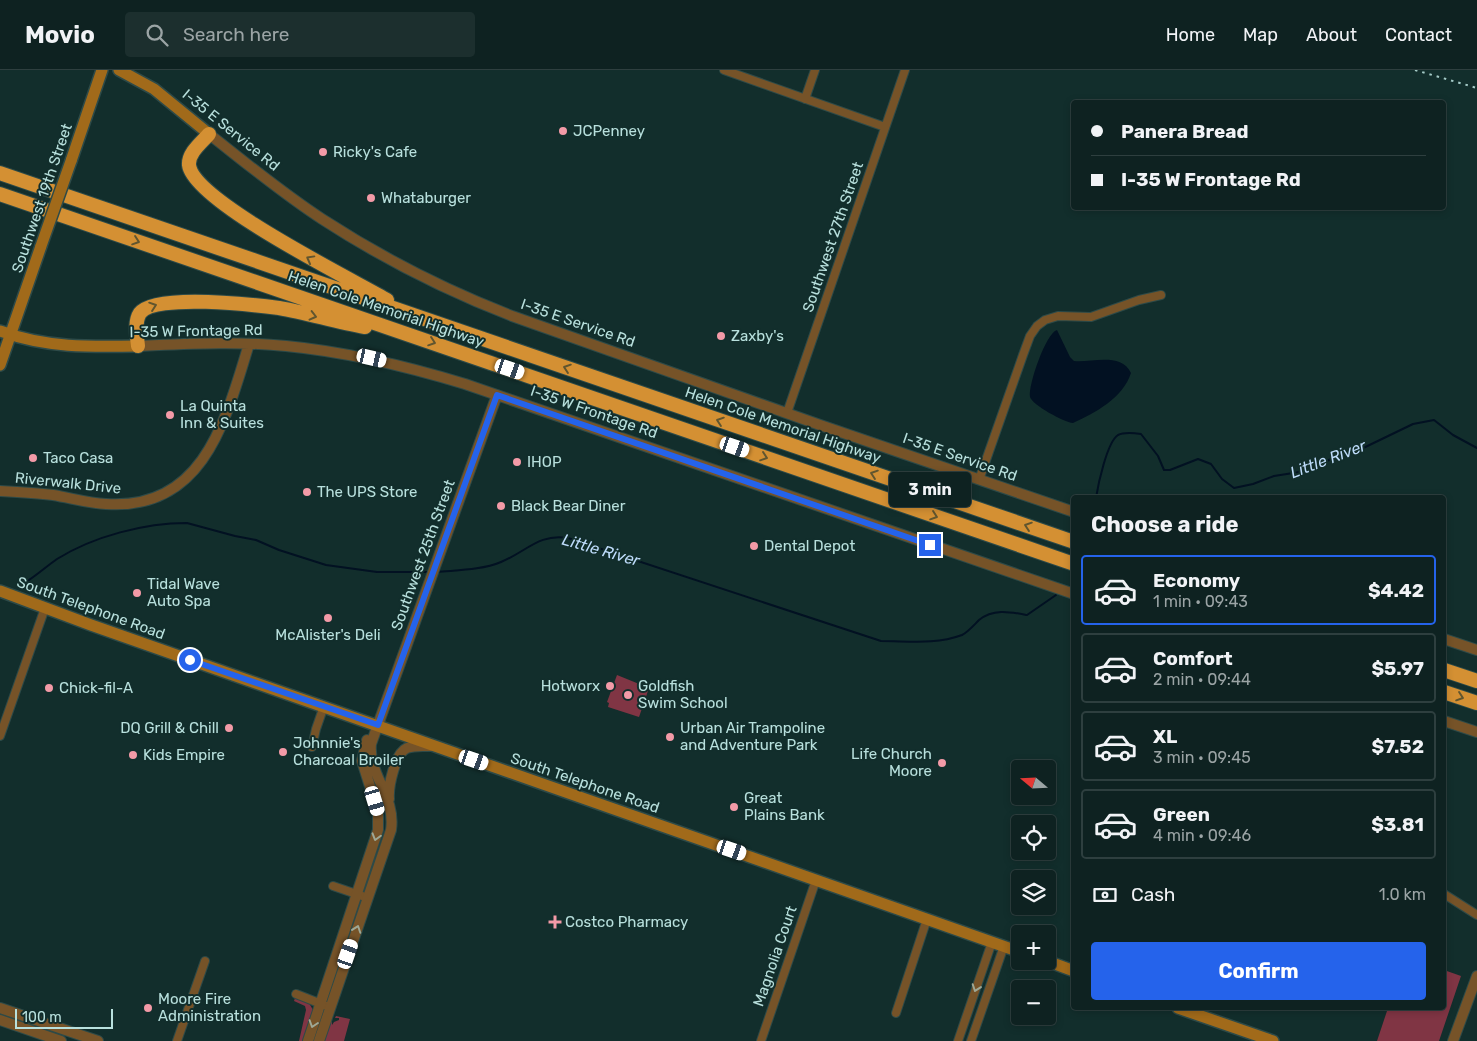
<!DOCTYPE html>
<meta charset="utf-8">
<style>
:root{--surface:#0e2221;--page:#1c2f2e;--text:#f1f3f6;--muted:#9ba4a5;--line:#2e3f3f;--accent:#2563eb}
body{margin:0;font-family:Rubik,sans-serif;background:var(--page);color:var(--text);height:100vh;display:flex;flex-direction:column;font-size:19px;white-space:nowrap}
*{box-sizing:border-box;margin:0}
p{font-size:16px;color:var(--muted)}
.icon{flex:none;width:28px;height:28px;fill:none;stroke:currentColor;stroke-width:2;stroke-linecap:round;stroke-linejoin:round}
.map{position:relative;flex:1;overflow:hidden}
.drawer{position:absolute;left:1071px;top:425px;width:375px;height:515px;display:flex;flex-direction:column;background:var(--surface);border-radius:5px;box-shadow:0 2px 8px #0003,0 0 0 1px var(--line)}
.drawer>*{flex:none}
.top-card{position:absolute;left:1071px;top:30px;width:375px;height:110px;border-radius:5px;box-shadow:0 2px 8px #0003,0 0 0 1px var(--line);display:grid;align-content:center;height:110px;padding:0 20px;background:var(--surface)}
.needle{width:32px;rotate:289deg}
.buttons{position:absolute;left:1011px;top:690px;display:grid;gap:10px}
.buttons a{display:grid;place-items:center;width:45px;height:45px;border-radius:5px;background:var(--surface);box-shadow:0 2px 8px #0003,0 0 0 1px var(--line);font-size:25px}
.scale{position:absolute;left:15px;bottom:12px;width:98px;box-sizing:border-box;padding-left:5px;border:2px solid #b8e0dd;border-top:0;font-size:14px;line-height:18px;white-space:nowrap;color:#b8e0dd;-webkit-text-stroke:4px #122e2c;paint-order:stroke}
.end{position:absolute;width:22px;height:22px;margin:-11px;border:6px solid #2563eb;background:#fff;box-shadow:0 0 0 2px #fff}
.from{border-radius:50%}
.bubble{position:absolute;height:35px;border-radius:5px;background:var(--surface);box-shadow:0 2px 8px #0003,0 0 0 1px var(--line);font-size:16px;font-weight:700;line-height:35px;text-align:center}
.car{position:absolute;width:15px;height:30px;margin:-15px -8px;border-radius:6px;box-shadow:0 0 4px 1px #0007;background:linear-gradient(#fff 24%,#345 0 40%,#fff 0 76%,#345 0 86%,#fff 0)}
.top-card b{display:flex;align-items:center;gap:18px;height:48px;font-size:19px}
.top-card b+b{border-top:1px solid var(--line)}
.top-card i{width:12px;height:12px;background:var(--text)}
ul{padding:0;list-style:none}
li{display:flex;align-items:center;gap:15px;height:70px;margin:0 10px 8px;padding:0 10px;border:2px solid var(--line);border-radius:5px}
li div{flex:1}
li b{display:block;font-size:19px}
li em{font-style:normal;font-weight:700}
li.current{border-color:var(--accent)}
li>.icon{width:45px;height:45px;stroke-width:1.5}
h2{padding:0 20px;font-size:22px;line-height:60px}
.pay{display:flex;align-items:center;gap:12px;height:55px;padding:0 20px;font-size:19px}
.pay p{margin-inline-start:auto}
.cta{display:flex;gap:10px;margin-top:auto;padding:10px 20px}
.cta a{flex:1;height:58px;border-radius:5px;background:var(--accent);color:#fff;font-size:20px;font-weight:700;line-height:58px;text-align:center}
header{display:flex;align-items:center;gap:30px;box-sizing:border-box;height:70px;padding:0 25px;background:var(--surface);border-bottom:1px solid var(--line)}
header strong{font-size:24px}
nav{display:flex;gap:28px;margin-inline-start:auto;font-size:18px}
.search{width:350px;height:45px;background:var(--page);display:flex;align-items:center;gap:12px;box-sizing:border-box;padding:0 18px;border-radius:5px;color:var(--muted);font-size:19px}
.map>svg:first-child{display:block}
.green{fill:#803544}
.water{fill:#021122}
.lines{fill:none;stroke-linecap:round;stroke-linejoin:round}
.stream{stroke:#021122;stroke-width:2}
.minor-casing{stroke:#2d4a48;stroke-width:10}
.tertiary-casing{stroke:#2d4a48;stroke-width:12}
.secondary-casing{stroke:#2d4a48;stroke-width:14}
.motorway-casing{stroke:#2d4a48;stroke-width:16}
.minor{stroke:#765328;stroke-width:8}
.tertiary{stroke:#765328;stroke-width:10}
.secondary{stroke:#a16a1a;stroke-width:11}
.motorway{stroke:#d49033;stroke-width:14}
.rail{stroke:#a4cac7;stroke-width:2;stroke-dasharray:2.5 5;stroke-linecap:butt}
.secondary-bridge-casing{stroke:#2d4a48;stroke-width:14;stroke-linecap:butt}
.secondary-bridge{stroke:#a16a1a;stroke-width:11}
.oneway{stroke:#60552f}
.oneway2{stroke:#9ea895}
.route{stroke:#2563eb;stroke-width:6}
.poi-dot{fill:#f39aa7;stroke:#122e2c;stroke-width:2}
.labels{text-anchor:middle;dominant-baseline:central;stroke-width:4;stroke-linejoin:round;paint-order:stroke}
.street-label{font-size:15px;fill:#b8e0dd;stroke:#122e2c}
.poi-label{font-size:15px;fill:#b8e0dd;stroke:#122e2c;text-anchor:start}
.water-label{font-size:16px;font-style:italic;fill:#bedcfb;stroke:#122e2c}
</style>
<header>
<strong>Movio</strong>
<div class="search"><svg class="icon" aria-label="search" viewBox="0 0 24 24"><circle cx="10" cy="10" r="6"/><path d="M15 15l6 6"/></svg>Search here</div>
<nav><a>Home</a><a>Map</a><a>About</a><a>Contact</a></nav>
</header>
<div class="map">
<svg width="1477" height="971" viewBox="0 0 1477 971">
<rect width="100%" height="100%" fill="#122e2c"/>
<path class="green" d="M617 605 649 618 639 647 608 637 609 633 607 632Z
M1444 900 1461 906 1439 971H1377L1388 938H1444Z
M295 928 309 933 313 940 305 971H299L306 940 305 936 294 931Z
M336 946 350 949 344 971H322L329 949 332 950V955L334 952 339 950V948H335Z"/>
<path class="water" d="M1057 260 1070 287 1074 291C1091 293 1121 282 1131 303 1123 328 1095 343 1073 353 1064 352 1032 335 1030 327 1028 315 1046 263 1057 260Z"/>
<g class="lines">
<path class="stream" d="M1096 428C1098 415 1107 372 1118 365 1124 362 1134 363 1141 364L1158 386 1164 400H1170L1198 389 1211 394 1222 409 1234 418 1253 414 1274 406 1306 401 1337 386 1355 382 1413 354 1434 350 1453 365 1477 378
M437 502C458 500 482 500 501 492 526 482 539 463 568 468L881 571C909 571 935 575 962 565 968 562 974 555 979 550 993 538 1011 542 1027 545L1056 525
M26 512C37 505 47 496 57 489 94 466 145 453 187 453L235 466 256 470 279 480 326 495 377 502H430"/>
<g class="minor-casing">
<path id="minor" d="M724 0 885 57
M805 29 815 0
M787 343 905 0
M979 410 1023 285 1030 266 1037 256 1045 250 1058 246 1091 247 1139 230 1161 225
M0 666 45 538
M312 677 316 659 324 636
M333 816 368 828
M1444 824 1477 845
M296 924 324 935
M896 943 927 849
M177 971 205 891
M761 971 816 810
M958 971 992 872
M971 971 1004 876"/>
</g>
<g class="tertiary-casing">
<path id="tertiary" d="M209 64C246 93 282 123 322 149 382 188 445 220 512 246L820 355 1074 442
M138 276C187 274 237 271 286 276 348 282 406 296 465 314L1074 524
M0 421C18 422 36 423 53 425 71 428 88 433 106 434 204 441 226 349 249 274
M1444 569 1477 580
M1444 651 1477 662
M389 729C388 717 395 683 407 678 414 675 423 676 431 676
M0 938 98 971
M0 950 61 971
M308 971 378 760V742L362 691 367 670
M319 971 391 760C396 726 368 705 371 674L497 325
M1453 971 1477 906"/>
</g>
<g class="secondary-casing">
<path id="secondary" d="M119 0 154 19 209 64
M71 91 102 0
M0 261C45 278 91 277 138 276
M0 295 41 176
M0 521 91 555 1020 882
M1047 891 1074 901
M1178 938 1273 971"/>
</g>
<g class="motorway-casing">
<path id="motorway" d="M209 64C201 73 188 83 189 95 193 131 353 210 387 230
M0 103 1074 472
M0 124 1074 494
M138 276C137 266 134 252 140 243 155 223 255 235 279 238 308 243 336 252 365 257
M1444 600 1477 611
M1444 622 1477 633"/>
</g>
<use href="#minor" class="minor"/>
<use href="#tertiary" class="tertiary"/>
<use href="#secondary" class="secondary"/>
<use href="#motorway" class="motorway"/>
<path class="rail" d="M1415 0 1477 18"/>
<g class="secondary-bridge-casing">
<path id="secondary-bridge" d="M41 176 71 91"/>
</g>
<use href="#secondary-bridge" class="secondary-bridge"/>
</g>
<defs><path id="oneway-chevron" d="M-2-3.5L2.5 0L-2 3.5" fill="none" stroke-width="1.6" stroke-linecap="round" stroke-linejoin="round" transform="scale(1.25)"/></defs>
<g class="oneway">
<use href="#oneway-chevron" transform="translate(136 171) rotate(19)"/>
<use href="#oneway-chevron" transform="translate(310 189) rotate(-151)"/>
<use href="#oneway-chevron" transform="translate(153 236) rotate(-19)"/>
<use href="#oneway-chevron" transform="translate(313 246) rotate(14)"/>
<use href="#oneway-chevron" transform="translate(432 272) rotate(19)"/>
<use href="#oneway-chevron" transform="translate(567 298) rotate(-161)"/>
<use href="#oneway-chevron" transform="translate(720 351) rotate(-161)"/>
<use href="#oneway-chevron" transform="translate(764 387) rotate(19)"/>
<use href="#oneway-chevron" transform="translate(874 404) rotate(-161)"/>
<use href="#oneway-chevron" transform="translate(934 446) rotate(19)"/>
<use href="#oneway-chevron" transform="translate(1028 456) rotate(-161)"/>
<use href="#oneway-chevron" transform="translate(1460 627) rotate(19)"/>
</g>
<g class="oneway2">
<use href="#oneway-chevron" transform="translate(376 767) rotate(106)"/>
<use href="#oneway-chevron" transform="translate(357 859) rotate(-71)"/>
<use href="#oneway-chevron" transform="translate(976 918) rotate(109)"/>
<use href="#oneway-chevron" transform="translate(313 954) rotate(108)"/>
</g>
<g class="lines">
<path class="route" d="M190 590 378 655 497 325 930 475"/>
</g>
<g class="poi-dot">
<circle cx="563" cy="61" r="5"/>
<circle cx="323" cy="82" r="5"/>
<circle cx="371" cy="128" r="5"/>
<circle cx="721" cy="266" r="5"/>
<circle cx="170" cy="345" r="5"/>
<circle cx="33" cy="388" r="5"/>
<circle cx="517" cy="392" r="5"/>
<circle cx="307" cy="422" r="5"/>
<circle cx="501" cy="436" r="5"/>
<circle cx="754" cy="476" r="5"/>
<circle cx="137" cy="523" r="5"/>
<circle cx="328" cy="548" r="5"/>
<circle cx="610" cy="616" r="5"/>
<circle cx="49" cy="618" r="5"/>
<circle cx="628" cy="625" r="5"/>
<circle cx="229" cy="658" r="5"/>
<circle cx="670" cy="667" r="5"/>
<circle cx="283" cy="682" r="5"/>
<circle cx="133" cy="685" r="5"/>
<circle cx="942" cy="693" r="5"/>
<circle cx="734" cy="737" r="5"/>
<path d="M552.5 844.5h5v5h5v5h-5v5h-5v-5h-5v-5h5z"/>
<circle cx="148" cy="938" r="5"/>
</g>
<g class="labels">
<g class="street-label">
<text transform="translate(231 60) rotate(39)">I-35 E Service Rd</text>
<text transform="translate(42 128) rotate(-71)">Southwest 19th Street</text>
<text transform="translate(833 167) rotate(-71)">Southwest 27th Street</text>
<text transform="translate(386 239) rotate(19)">Helen Cole Memorial Highway</text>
<text transform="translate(578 253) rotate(19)">I-35 E Service Rd</text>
<text transform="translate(196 261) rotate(-1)">I-35 W Frontage Rd</text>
<text transform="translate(594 342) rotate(19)">I-35 W Frontage Rd</text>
<text transform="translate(783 355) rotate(19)">Helen Cole Memorial Highway</text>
<text transform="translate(960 387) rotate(19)">I-35 E Service Rd</text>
<text transform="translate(68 413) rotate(6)">Riverwalk Drive</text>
<text transform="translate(423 485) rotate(-70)">Southwest 25th Street</text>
<text transform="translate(91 538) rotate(20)">South Telephone Road</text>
<text transform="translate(585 713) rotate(19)">South Telephone Road</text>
<text transform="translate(775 886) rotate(-71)">Magnolia Court</text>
</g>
<g class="poi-label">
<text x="573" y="61">JCPenney</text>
<text x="333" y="82">Ricky's Cafe</text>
<text x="381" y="128">Whataburger</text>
<text x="731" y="266">Zaxby's</text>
<text x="180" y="336">La Quinta<tspan x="180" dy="17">Inn &amp; Suites</tspan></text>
<text x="43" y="388">Taco Casa</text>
<text x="527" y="392">IHOP</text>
<text x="317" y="422">The UPS Store</text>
<text x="511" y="436">Black Bear Diner</text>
<text x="764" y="476">Dental Depot</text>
<text x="147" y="514">Tidal Wave<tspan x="147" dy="17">Auto Spa</tspan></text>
<text x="328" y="565" text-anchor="middle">McAlister's Deli</text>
<text x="600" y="616" text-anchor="end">Hotworx</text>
<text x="638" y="616">Goldfish<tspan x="638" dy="17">Swim School</tspan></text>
<text x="59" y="618">Chick-fil-A</text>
<text x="219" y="658" text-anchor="end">DQ Grill &amp; Chill</text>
<text x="680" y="658">Urban Air Trampoline<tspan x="680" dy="17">and Adventure Park</tspan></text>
<text x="293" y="673">Johnnie's<tspan x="293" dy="17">Charcoal Broiler</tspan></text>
<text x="932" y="684" text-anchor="end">Life Church<tspan x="932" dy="17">Moore</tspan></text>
<text x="143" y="685">Kids Empire</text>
<text x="744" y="728">Great<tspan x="744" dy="17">Plains Bank</tspan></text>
<text x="565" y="852">Costco Pharmacy</text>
<text x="158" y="929">Moore Fire<tspan x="158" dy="17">Administration</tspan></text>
</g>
<g class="water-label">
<text transform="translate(1328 389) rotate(-21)">Little River</text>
<text transform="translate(601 480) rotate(16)">Little River</text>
</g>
</g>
</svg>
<div class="buttons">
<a><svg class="needle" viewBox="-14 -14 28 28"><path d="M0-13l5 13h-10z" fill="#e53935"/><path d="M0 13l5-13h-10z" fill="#9ba4a5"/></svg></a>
<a><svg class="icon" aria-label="locate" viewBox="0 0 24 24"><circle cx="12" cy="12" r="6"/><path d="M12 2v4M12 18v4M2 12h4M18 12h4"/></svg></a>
<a><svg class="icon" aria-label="layers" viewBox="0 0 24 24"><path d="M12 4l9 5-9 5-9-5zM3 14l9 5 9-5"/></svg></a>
<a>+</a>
<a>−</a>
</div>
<div class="scale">100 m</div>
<i class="end from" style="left:190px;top:590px"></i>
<i class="end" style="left:930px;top:475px"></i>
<div class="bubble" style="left:889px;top:402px;width:82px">3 min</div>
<i class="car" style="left:372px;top:288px;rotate:103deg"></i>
<i class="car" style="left:510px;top:299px;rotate:109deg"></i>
<i class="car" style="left:735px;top:377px;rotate:109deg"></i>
<i class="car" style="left:474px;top:690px;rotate:109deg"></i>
<i class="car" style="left:375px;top:731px;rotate:163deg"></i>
<i class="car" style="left:732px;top:780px;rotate:109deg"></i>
<i class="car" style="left:348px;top:884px;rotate:19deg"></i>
<div class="top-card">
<b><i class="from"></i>Panera Bread</b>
<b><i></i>I-35 W Frontage Rd</b>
</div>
<section class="drawer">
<h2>Choose a ride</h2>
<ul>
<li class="current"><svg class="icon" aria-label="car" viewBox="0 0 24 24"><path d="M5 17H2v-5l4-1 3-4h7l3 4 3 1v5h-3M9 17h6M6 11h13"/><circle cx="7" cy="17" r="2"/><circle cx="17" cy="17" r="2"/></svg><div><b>Economy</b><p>1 min · 09:43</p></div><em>$4.42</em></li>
<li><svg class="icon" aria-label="car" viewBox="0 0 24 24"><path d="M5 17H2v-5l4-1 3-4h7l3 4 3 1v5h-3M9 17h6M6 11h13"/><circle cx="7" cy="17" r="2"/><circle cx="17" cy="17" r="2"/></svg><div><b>Comfort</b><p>2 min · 09:44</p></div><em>$5.97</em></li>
<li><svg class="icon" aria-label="car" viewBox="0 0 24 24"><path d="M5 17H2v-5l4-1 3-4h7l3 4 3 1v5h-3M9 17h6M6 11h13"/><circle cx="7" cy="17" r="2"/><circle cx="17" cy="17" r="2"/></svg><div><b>XL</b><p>3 min · 09:45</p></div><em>$7.52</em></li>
<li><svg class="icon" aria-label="car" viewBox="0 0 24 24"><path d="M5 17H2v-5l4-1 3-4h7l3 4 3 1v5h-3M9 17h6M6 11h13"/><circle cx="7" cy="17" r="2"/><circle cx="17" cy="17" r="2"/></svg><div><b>Green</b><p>4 min · 09:46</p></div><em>$3.81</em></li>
</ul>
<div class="pay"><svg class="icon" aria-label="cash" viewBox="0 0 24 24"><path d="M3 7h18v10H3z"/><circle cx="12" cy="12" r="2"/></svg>Cash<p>1.0 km</p></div>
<div class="cta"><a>Confirm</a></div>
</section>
</div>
